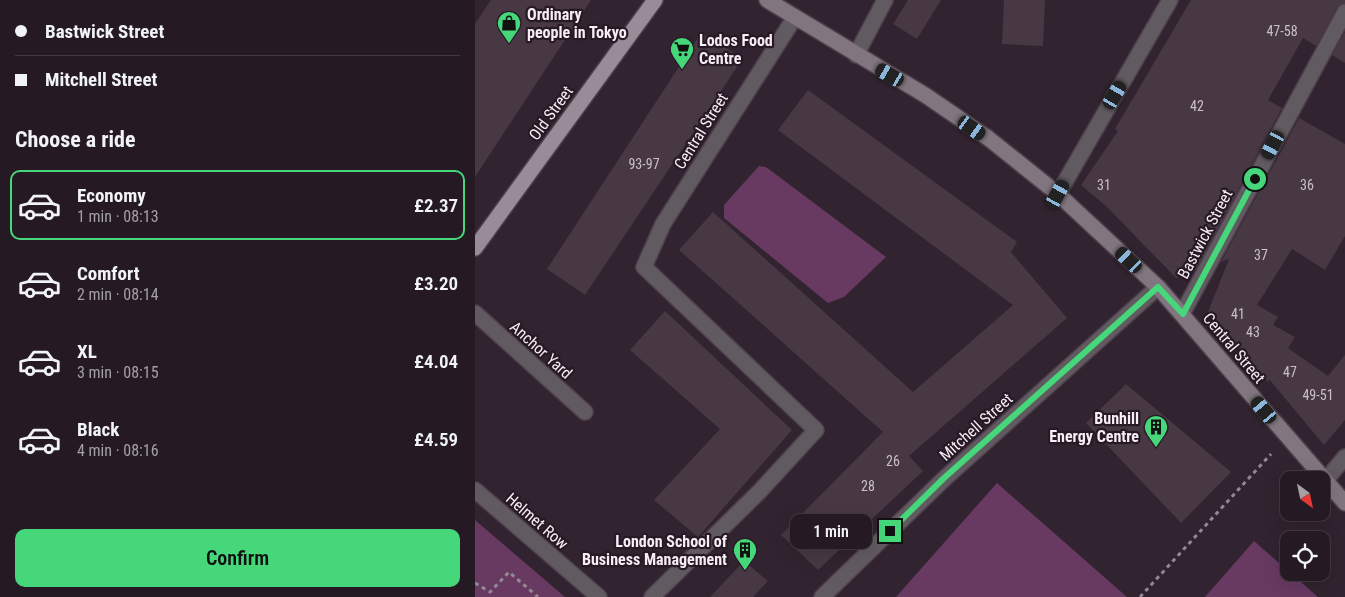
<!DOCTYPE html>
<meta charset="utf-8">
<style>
:root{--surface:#251a23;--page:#2d232b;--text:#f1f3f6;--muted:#a3a1a6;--line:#423841;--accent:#45d77a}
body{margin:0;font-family:"Roboto Condensed",sans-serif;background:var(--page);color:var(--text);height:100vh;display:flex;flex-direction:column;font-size:19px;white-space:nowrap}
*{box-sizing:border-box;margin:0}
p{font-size:16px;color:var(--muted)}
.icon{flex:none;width:28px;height:28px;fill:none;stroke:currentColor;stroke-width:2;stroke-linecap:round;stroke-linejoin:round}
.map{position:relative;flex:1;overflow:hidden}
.drawer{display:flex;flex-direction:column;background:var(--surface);width:475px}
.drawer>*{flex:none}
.hud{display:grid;align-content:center;height:110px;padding:0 15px;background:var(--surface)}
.needle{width:32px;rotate:147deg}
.buttons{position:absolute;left:805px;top:471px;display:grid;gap:10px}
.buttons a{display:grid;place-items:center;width:50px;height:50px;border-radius:10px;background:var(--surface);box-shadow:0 5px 20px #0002,0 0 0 1px var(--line);font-size:25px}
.end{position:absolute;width:22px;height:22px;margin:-11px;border:6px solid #45d77a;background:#111;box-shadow:0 0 0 2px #111}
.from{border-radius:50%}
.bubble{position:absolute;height:35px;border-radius:10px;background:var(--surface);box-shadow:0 5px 20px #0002,0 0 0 1px var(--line);font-size:16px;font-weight:600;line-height:35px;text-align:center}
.car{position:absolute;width:15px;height:30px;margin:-15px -8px;border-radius:6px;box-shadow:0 0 4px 1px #0007;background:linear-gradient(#222 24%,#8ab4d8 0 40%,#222 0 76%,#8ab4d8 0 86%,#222 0)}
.hud b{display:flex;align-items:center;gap:18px;height:48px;font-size:19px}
.hud b+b{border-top:1px solid var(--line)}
.hud i{width:12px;height:12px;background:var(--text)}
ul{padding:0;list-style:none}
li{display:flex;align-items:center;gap:15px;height:70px;margin:0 10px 8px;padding:0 5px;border:2px solid transparent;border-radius:10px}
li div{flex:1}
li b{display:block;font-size:19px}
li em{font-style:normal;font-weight:600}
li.on{border-color:var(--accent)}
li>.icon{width:45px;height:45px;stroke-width:1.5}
h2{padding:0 15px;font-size:22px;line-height:60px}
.primary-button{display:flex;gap:10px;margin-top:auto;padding:10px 15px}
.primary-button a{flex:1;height:58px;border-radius:10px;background:var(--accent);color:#111;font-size:20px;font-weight:600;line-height:58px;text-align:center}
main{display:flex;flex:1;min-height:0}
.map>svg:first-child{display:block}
.green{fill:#683a62}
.building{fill:#473844}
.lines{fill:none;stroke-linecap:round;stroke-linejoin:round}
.lane-casing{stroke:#4d3f4b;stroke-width:18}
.street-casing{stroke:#4d3f4b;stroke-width:18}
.secondary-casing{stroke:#4d3f4b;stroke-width:18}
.primary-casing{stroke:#4d3f4b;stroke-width:18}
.path{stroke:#948892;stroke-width:3;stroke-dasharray:4 4;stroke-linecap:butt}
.lane{stroke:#615a60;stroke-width:15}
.street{stroke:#615a60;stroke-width:15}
.secondary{stroke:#81767f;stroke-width:15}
.primary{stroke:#998b97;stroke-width:15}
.route{stroke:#45d77a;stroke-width:6}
.labels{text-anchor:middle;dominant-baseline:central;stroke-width:4.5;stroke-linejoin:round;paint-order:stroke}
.number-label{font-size:14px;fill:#cbc0c9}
.poi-label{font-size:16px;font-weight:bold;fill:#f7edf5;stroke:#271925;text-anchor:start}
.street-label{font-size:16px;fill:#f7edf5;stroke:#271925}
</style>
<main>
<section class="drawer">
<div class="hud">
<b><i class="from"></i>Bastwick Street</b>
<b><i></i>Mitchell Street</b>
</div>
<h2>Choose a ride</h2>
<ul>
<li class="on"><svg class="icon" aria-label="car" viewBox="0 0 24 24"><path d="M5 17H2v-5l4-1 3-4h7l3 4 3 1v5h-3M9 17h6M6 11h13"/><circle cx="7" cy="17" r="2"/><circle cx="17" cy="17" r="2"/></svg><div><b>Economy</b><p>1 min · 08:13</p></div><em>£2.37</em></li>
<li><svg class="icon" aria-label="car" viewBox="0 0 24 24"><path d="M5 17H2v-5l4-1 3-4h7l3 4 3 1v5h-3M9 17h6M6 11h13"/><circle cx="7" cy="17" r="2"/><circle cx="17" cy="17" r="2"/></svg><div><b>Comfort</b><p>2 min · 08:14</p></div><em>£3.20</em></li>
<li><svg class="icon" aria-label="car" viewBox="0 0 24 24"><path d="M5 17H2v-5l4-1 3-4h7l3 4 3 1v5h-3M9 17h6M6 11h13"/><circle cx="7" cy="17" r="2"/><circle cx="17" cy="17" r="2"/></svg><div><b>XL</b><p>3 min · 08:15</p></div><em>£4.04</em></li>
<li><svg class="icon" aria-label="car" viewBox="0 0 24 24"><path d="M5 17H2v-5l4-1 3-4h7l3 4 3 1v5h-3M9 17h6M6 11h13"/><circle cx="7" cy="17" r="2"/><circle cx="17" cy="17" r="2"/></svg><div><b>Black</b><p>4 min · 08:16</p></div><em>£4.59</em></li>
</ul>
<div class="primary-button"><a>Confirm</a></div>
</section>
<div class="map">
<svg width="870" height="597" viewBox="0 0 870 597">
<rect width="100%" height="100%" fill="#31232f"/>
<path class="green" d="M284 166 291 167 411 257 369 297 353 303 249 218V205Z
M522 483 652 597H421Z
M0 520 90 597H0Z
M779 541 843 597H730Z"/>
<path class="building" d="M16 0H116L0 177V24Z
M433 0H466L442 39 418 24Z
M529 0H570L568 46 527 44Z
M716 0H870V3L862 8 841 46 828 38 793 100 807 108 720 271 701 278 632 207 606 185 643 131 640 129Z
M870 32V63L857 55Z
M226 33 268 58 110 295 72 269Z
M333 90 542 242 536 252 592 318 434 456 448 471 343 570 306 535 408 432 204 250 238 212 438 392 538 305 303 130Z
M824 118 870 144V236L850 270 817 249 782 305 803 317 798 325 820 337 813 348 853 376 870 355V420L849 445 794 379 793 382 733 312 754 259 746 262Z
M190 311 317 430 223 537 179 500 245 429 155 350Z
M651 384 756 472 706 523 611 423Z
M269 561 293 581 278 597H235Z"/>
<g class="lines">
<g class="lane-casing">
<path id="lane" d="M381 55 410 0
M0 313 110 412
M177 597 285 491 341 430 169 267 188 224 320 17"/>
</g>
<g class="street-casing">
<path id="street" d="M583 194 695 0
M707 314 870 12
M850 481 870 457
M0 490 124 597
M347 597 469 479 683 287"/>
</g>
<g class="secondary-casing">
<path id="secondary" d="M292 0 450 95 513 138 583 194 683 287 870 503"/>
</g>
<g class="primary-casing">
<path id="primary" d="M0 248 180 0"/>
</g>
<path class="path" d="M0 583 15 592 34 572 63 597
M665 597 796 454"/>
<use href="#lane" class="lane"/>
<use href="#street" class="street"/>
<use href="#secondary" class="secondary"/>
<use href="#primary" class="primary"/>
</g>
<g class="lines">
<path class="route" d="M415 531 469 478 683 287 708 314 780 179"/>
</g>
<defs>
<g id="shop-pin" transform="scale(1.25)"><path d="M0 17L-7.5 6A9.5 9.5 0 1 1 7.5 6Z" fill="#45d77a" stroke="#271925"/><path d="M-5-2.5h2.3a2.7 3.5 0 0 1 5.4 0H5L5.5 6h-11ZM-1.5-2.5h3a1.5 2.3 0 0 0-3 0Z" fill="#111"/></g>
<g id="supermarket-pin" transform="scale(1.25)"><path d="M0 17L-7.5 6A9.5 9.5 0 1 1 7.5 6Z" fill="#45d77a" stroke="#271925"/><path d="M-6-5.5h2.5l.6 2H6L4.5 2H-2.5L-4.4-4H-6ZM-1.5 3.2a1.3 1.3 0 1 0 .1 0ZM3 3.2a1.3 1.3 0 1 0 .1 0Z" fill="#111"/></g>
<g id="building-pin" transform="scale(1.25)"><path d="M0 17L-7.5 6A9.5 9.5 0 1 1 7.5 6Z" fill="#45d77a" stroke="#271925"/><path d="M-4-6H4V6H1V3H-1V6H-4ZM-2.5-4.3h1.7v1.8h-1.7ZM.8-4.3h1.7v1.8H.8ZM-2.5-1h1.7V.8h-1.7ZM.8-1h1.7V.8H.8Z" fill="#111"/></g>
</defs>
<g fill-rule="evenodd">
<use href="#shop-pin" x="34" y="23"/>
<use href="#supermarket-pin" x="207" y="49"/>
<use href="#building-pin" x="681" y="427"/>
<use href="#building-pin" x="270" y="550"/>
</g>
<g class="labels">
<g class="number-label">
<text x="807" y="31">47-58</text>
<text x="722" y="106">42</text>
<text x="169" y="164">93-97</text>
<text x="629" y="185">31</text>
<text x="832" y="185">36</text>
<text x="786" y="255">37</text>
<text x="763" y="314">41</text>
<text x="778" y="332">43</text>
<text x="815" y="372">47</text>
<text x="843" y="395">49-51</text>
<text x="418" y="461">26</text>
<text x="393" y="486">28</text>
</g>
<g class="poi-label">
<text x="52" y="14">Ordinary<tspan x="52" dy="18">people in Tokyo</tspan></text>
<text x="224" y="40">Lodos Food<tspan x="224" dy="18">Centre</tspan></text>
<text x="664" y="418" text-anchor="end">Bunhill<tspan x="664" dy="18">Energy Centre</tspan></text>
<text x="252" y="541" text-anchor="end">London School of<tspan x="252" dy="18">Business Management</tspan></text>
</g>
<g class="street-label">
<text transform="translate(76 113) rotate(-54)">Old Street</text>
<text transform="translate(226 131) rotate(-58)">Central Street</text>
<text transform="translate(730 234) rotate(-62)">Bastwick Street</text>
<text transform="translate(759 348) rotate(50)">Central Street</text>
<text transform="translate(66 350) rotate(42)">Anchor Yard</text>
<text transform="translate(501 427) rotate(-42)">Mitchell Street</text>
<text transform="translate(62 521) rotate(41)">Helmet Row</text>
</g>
</g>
</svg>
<div class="buttons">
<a><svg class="needle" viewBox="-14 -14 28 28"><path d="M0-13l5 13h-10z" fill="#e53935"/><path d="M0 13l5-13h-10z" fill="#a3a1a6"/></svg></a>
<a><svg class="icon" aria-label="locate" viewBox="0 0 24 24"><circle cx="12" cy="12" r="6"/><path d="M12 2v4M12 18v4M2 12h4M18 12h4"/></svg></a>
</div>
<i class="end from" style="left:780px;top:179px"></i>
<i class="end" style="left:415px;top:531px"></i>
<div class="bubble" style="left:315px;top:514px;width:82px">1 min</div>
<i class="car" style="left:415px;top:75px;rotate:300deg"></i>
<i class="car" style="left:640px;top:95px;rotate:30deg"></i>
<i class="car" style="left:497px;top:128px;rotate:125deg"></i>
<i class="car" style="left:798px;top:145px;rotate:208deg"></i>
<i class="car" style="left:583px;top:194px;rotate:29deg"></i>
<i class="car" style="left:654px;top:260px;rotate:313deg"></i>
<i class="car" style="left:789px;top:410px;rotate:320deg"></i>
</div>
</main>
